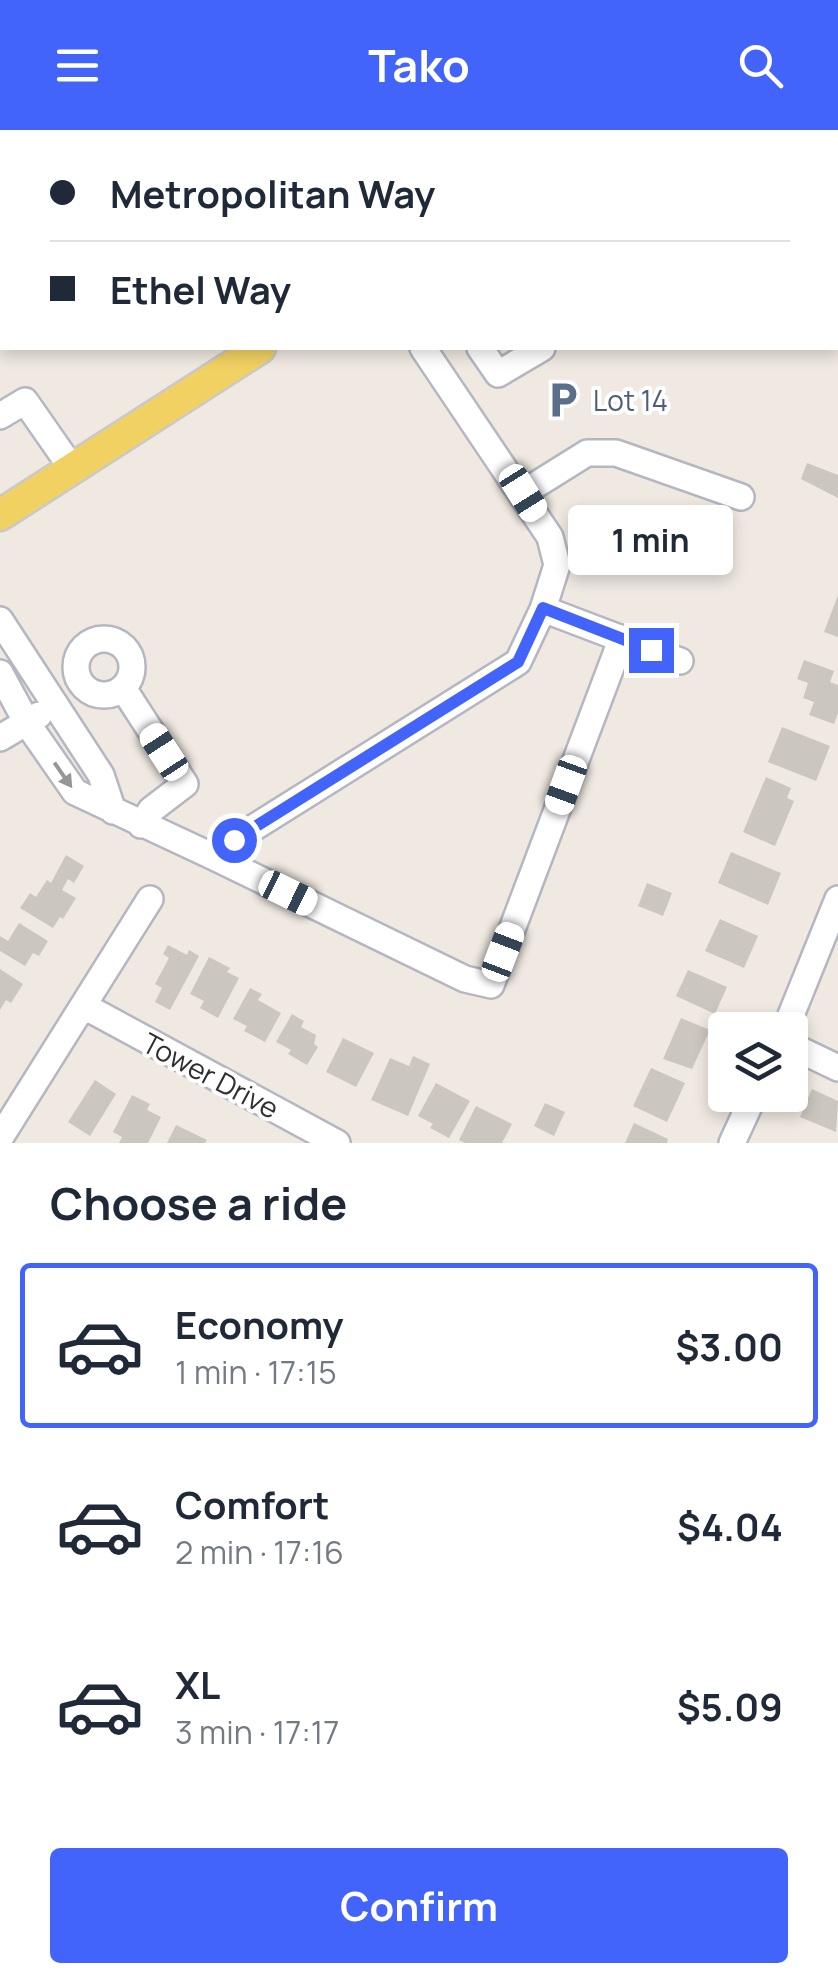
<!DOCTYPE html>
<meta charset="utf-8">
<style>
:root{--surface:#fff;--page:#f6f6f7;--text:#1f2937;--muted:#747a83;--line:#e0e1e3;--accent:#4264fb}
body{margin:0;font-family:Manrope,sans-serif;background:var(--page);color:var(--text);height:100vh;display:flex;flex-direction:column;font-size:38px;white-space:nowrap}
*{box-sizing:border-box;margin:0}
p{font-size:32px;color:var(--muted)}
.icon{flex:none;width:55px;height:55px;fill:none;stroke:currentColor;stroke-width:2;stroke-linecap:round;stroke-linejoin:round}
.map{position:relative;height:1013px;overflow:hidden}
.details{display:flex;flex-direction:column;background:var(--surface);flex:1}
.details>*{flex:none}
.banner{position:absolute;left:0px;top:0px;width:840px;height:220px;box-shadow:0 5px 15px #0003;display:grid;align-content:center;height:220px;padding:0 50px;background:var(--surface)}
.tools{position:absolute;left:708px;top:882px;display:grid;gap:20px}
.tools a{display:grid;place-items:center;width:100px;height:100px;border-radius:10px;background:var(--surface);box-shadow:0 5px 15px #0003;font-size:50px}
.end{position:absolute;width:45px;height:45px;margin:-22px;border:12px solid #4264fb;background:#fff;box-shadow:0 0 0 5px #fff}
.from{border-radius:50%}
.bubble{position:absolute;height:70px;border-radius:10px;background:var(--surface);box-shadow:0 5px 15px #0003;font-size:32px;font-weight:700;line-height:70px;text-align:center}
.car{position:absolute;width:30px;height:60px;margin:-30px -15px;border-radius:12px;box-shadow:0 0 8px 2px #0007;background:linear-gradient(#fff 24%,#345 0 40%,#fff 0 76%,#345 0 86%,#fff 0)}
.banner b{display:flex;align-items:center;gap:35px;height:95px;font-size:38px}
.banner b+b{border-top:2px solid var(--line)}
.banner i{width:25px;height:25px;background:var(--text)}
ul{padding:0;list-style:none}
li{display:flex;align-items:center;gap:30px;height:165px;margin:0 20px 15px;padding:0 30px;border:5px solid transparent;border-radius:10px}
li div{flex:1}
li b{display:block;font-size:38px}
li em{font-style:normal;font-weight:700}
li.active{border-color:var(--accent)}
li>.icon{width:90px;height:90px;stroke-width:1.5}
h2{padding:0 50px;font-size:45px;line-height:120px}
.cta{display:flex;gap:20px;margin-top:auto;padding:20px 50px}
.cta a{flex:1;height:115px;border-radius:10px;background:var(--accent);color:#fff;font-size:40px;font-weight:700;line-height:115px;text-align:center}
header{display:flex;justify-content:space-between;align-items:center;height:130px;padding:0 50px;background:var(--accent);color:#fff;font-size:45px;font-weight:700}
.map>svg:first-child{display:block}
.building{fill:#cbc7bf}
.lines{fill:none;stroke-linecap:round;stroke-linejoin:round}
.minor-casing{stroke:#b4b7c1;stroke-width:30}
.major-casing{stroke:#c9c9c9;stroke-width:35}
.minor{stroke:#fff;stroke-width:25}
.major{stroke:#f2d163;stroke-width:30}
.oneway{fill:#969696}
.route{stroke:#4264fb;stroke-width:12}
.labels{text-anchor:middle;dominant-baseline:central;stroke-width:8;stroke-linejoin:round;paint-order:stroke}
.service-label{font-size:28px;fill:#4e5e75;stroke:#fff;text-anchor:start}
.street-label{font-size:28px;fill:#2e2e2e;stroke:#fff}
</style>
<header><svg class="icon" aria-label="menu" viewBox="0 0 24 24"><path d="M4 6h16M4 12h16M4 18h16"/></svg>Tako<svg class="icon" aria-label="search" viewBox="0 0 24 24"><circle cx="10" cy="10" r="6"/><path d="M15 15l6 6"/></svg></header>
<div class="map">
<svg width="838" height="1013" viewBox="0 0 838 1013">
<rect width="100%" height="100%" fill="#efe9e1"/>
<path class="building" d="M807 333 838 345V368L801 349Z
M838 465V507L824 502Z
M804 530 834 541 830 552 838 555V583L834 594 809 585 814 572 803 568 808 553 797 549Z
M782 597 830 616 816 651 768 632Z
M766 647 791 658 787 668 794 671 775 716 743 702Z
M731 722 781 743 768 775 718 753Z
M66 725 84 736 74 753 68 749 62 760 76 768 63 789 60 787 53 798 20 778 30 763 36 767 47 750 51 753Z
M647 753 672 763 663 786 638 776Z
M720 789 758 806 744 838 705 821Z
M19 793 48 811 39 826 33 823 25 836 0 821V806L8 811Z
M168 815 187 825 189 820 199 826 170 880 155 872 162 858 155 854 169 828 163 824Z
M209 827 230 838 227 842 239 848 218 888 200 878 204 871 190 864Z
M0 839 23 854 11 873 6 870 0 880Z
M688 840 727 857 715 884 676 866Z
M250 858 262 864 258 870 281 883 265 912 244 901 247 896 233 889Z
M292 884 304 891 301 897 316 905 314 914 318 917 307 935 288 924 291 920 276 912Z
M681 888 710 900 692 939 663 929Z
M343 908 374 923 356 957 326 942Z
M413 926 430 934 408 986 371 970 390 928 409 936Z
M651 938 685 953 667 992 633 976Z
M95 950 116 964 90 1006 68 992Z
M436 953 470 971 449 1008 430 998 433 994 418 986Z
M812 959 838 971 836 1002 800 987Z
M132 965 150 974 147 980 161 987 148 1013H119L122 1007 113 1002Z
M545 973 565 982 554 1006 534 996Z
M476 976 512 994 502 1013H465L459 1010Z
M634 993 668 1009 667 1013H625Z
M176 995 207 1010 205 1013H167Z"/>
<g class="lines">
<g class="minor-casing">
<path id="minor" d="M339 0 340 2
M398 0 400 2
M118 2 122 0
M0 83 2 81
M480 218 498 244 542 218
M0 286 25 271 71 337
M523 363 587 323H616L741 367
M543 479 680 531
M0 490 101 645 113 681
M76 537a28 28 0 1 1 56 0a28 28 0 1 1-56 0Z
M0 543 27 593 75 662 216 728 234 710 518 532 543 479 557 435 550 407 423 218
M123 558 185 654 151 680 141 695
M0 608 39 585
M216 728 465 849 491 855 622 508
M84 876 337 1013
M785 900 838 769
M790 915 838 938
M0 1008 150 769
M732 1013 754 965"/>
</g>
<g class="major-casing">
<path id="major" d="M599 2 603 0
M0 385 260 218"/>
</g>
<use href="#minor" class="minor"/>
<use href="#major" class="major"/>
</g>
<defs><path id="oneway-solid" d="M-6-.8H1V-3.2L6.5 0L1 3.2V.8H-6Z" transform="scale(2.5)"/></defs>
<use class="oneway" href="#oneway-solid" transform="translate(63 645) rotate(55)"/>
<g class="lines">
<path class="route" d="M234 710 518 532 543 478 651 520"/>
</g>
<defs>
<g id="parking-bare" transform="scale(3)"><path d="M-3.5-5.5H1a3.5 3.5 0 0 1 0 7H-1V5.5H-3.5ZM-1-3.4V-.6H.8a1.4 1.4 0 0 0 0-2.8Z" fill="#5c6f8a" stroke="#fff" stroke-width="2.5" paint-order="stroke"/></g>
</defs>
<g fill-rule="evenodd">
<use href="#parking-bare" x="563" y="270"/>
</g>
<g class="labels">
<g class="service-label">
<text x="593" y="270">Lot 14</text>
</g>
<g class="street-label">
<text transform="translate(211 945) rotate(28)">Tower Drive</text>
</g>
</g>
</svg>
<div class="tools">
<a><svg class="icon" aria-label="layers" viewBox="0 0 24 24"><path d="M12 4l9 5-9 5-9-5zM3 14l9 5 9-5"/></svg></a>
</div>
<i class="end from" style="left:234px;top:710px"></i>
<i class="end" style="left:651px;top:520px"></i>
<div class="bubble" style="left:568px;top:375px;width:165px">1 min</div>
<i class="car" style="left:523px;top:363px;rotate:148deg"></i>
<i class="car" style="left:164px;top:622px;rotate:327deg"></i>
<i class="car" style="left:566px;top:655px;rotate:200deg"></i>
<i class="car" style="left:288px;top:763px;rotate:116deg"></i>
<i class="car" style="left:503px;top:822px;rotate:21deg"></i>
<div class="banner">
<b><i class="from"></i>Metropolitan Way</b>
<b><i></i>Ethel Way</b>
</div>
</div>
<section class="details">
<h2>Choose a ride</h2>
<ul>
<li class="active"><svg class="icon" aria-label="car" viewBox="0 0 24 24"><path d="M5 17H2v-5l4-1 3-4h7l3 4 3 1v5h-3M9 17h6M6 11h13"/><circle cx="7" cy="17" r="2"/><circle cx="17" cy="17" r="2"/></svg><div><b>Economy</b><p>1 min · 17:15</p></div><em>$3.00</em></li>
<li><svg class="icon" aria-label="car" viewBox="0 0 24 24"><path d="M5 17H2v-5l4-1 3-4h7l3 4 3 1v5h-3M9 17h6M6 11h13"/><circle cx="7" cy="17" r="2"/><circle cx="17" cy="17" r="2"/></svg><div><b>Comfort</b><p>2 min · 17:16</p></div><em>$4.04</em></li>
<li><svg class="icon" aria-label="car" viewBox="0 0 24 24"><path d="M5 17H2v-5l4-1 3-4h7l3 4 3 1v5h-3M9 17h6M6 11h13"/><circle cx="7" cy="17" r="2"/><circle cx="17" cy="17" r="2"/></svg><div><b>XL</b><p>3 min · 17:17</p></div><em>$5.09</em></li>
</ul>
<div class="cta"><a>Confirm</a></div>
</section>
